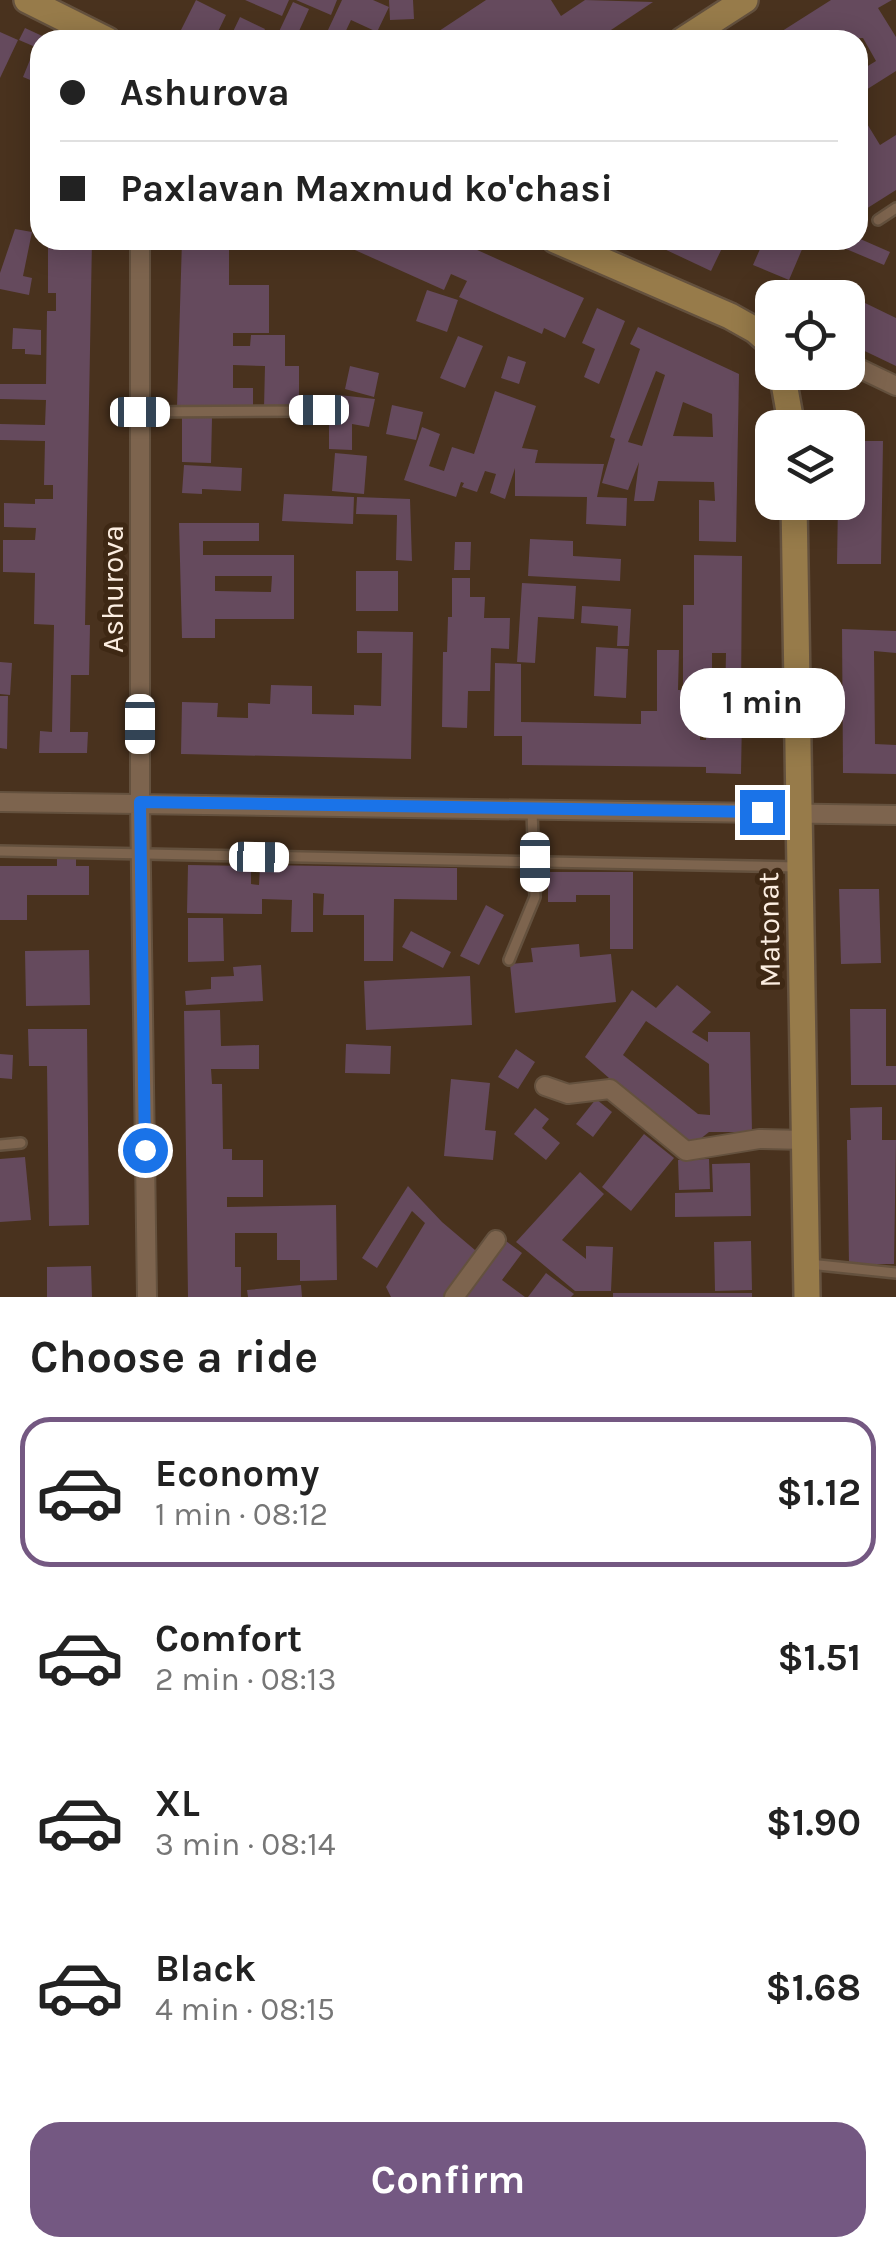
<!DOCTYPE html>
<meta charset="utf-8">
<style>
:root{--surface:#fff;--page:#f2f2f2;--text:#222;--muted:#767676;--line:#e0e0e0;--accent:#745882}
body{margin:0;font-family:Karla,sans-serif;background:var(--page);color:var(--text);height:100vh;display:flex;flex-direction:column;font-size:38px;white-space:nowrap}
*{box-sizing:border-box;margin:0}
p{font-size:32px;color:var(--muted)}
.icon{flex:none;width:55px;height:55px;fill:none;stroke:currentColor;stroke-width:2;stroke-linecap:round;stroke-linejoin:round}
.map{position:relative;height:1297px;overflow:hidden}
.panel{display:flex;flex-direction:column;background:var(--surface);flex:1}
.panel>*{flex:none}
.banner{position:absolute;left:30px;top:30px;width:838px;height:220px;border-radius:30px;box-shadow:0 5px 25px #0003;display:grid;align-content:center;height:220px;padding:0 30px;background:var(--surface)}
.buttons{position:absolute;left:755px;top:280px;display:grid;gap:20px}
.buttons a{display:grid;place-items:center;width:110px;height:110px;border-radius:20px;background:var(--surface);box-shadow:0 5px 25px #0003;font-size:50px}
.end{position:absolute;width:45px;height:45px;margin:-22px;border:12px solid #1a73e8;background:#fff;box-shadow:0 0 0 5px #fff}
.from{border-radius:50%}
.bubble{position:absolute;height:70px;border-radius:30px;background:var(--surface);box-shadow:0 5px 25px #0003;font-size:32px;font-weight:700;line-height:70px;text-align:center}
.car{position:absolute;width:30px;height:60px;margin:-30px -15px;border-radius:12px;box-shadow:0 0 8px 2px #0007;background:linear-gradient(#fff 24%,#345 0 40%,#fff 0 76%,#345 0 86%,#fff 0)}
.banner b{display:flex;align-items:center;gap:35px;height:95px;font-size:38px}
.banner b+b{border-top:2px solid var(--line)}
.banner i{width:25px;height:25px;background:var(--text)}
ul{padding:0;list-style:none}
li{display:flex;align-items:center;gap:30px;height:150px;margin:0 20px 15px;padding:0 10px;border:5px solid transparent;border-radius:30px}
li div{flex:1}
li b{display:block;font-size:38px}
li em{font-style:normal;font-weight:700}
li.selected{border-color:var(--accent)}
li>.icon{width:90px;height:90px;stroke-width:1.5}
h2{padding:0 30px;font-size:45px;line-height:120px}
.cta{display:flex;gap:20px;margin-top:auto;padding:20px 30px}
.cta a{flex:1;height:115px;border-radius:30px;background:var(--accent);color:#fff;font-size:40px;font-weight:700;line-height:115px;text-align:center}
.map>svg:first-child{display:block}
.building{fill:#654a5d;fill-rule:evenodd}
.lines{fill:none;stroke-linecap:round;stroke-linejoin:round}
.lane-casing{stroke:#64513e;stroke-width:14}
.street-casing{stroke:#64513e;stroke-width:22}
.secondary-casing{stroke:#64513e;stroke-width:30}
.lane{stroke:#7d644e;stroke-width:9}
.street{stroke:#7d644e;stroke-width:18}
.secondary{stroke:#977b4a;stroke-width:25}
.route{stroke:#1a73e8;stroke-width:12}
.labels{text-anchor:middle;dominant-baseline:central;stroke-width:10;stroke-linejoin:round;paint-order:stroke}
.street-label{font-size:30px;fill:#fceee1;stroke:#3e2814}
</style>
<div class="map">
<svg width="896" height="1297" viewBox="0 0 896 1297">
<rect width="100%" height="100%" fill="#49321e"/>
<path class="building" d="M196 0 226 15 214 40H190L179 34Z
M245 0H289L282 16Z
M296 0H337L331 15Z
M342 0H373L389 7 377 32 351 20 343 37 328 30Z
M389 0H413L414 19 390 20Z
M486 0H551L561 16 585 0 653 2 596 40H445L439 31Z
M831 0H892L878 8 896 37V71L858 95V72L876 61 863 38 768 40Z
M293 2 309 9 295 40H275Z
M240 17 265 29 260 40H229Z
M25 28 51 40H40V49L19 40Z
M0 32 18 40 0 78Z
M34 50 40 52V84L23 77Z
M858 109 880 145 896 135V190L858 214V159L865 154 858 142Z
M15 229 32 232 23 276 32 278 29 295 0 289V273Z
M858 238 890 252 884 265 825 240Z
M48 240H92L85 625H90L89 675H71L70 732H88L87 753H39L40 731 52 732 54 625 34 624 35 573 3 572V540H35L36 528 4 527V503L35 504V499H53V485H44L45 441 0 440V424L45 425 46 400 0 399V384H46L47 311H56V293H48Z
M182 240H229V285H269V333H233V346H250L251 335H285V366H299V408H264L265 366 233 365V388H253V408L177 407Z
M349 240H455L584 298 565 338 544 328 542 334 459 297 467 281 451 274 444 290 346 246Z
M645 240H726L711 271Z
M764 240H806L789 280 753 265Z
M427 290 458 300 447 332 416 321Z
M863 302 896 318V366L848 343V304L859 310Z
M597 308 625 321 599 384 584 377 595 349 582 343Z
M638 327 739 374 736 542 699 541V500L715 501 714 482 658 481 654 501H634L639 462 628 490 602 483 615 439 610 437 640 349 630 344ZM656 371 665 375 642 446 628 442ZM683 402 712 414 713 437 673 436Z
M13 328 41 330V355L25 354V349H12Z
M458 336 483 346 465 388 440 378Z
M508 356 526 362 519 384 501 378Z
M350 366 379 373 374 397 345 389Z
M495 391 536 406 522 448 538 450 535 463 604 464 597 497 627 498 626 526 586 524 587 497 515 496V468L505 499 490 493 496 474 485 471 477 492 462 487 464 483 461 482 456 497 404 480 422 427 440 434 429 466 444 471 452 447 474 454Z
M339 395 375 399 369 427 352 424V450L329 449V422L324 421 327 403 338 405Z
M392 405 423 412 416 440 386 434Z
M182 417 212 418 211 463 182 462Z
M848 441H883L881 564H837L838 502H848Z
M335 453 367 456 364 494 332 491Z
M184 465 242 468 241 491 202 489V494L182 493Z
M284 494 354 497 353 524 282 521Z
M357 497 410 499 412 561 396 560 397 515 356 514Z
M179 523H259V541H203V555H294V619H215V638H182ZM215 576H272L271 592 215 591Z
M530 539 573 541V556L621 559 620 581 528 576Z
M455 542H471L470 570H454Z
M694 555 742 556 741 701H725L726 653H712V681L683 685V605H694Z
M356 571H398V611H356Z
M452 578H470V597H485L484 618H510L509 649 491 648 490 691H468L467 728 442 727 443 652H447L448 617H452Z
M522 583 576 586 574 619 538 617 535 663 517 662Z
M582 606 631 609 629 646H617L618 626 581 623Z
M842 629 896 631V653L874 651 875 744 896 745V774L843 773Z
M357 631 413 632 411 759 181 754 182 702 218 703 217 717 248 718V703L270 704 271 685 312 686V714L354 715V705L381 706 382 653H357Z
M596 647 628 649 626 698 594 696Z
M657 650H679L678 690H709V713H700V740H706L707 717 742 718 741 774 706 773V767L522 765V736H494L495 663 521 664V722L641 724V711H657Z
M0 662 12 663 10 695 0 694Z
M0 696H8L7 749 0 748Z
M57 856 76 857V866H89V895H27V920H0V866H57Z
M188 865 251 866V884L259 885 260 865 457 868V900L394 899 393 961H364V915H323L324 894 313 893V932H291L292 900 262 899V914L187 913Z
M548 872H633V949H610V895H576V902H548Z
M839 889H879L881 963 841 964Z
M486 905 504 915 479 965 460 956Z
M188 918H223L224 961 188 962Z
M411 931 451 952 443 968 402 947Z
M579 944 580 957 611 954 616 1002 515 1013 510 964 533 962 531 948Z
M89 950 90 1005 26 1006 25 951Z
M261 965 263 1001 186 1005 185 991 211 989V977L234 976 233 967Z
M470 976 472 1025 366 1030 364 981Z
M677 985 711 1012 692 1032 708 1042V1032H750L752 1132H709L689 1148 585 1057 632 990 656 1008ZM646 1021 709 1064 710 1115 698 1114 623 1055Z
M850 1009H886V1066H896V1085H851Z
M220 1010 221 1046 259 1045V1069H211L212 1084H222L223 1149H232V1160H263V1197H227V1207L336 1205 337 1280 300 1281V1260H277V1233H235V1267H241V1297H188L184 1011Z
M28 1029H87L89 1225 49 1226 47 1066H29Z
M346 1044 391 1046 390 1074 345 1073Z
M516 1049 535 1062 518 1089 498 1077Z
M0 1054 13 1055 12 1079 0 1078Z
M451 1079 490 1083 485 1130 496 1131 493 1160 444 1156Z
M596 1099 612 1112 593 1137 576 1124Z
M882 1107V1140H896L894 1264H849L847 1140H851L850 1108Z
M535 1108 549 1119 542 1128 560 1143 546 1160 514 1134Z
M644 1134 674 1158 631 1211 602 1187Z
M25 1157 31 1220 0 1222V1159Z
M709 1159 710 1189 679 1190 678 1160Z
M750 1163 751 1216 675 1217V1193L713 1192 712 1164Z
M580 1172 604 1194 562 1240 586 1259V1246L613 1247 611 1291H575L516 1242Z
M408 1186 442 1222 482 1256 452 1297H391L386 1287 425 1223 412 1211 377 1268 362 1258Z
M502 1238 522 1253 502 1280 525 1297H458Z
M751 1241 752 1290 715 1291 714 1242Z
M91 1266 92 1297H47V1267Z
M546 1273 574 1294 571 1297H528Z
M301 1285 302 1297H248L247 1290Z
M613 1293H752V1297H613Z"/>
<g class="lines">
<g class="lane-casing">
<path id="lane" d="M878 220 896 208
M140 412 319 411
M0 851 798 867
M509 960 535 897 532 811
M0 1145 21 1143
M809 1264 896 1273"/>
</g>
<g class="street-casing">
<path id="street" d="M140 240V802L147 1297
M848 363 896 386
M0 802 896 815
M545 1086 568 1094 610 1089 686 1151 759 1139 805 1140
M454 1297 496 1240"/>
</g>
<g class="secondary-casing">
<path id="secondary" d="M27 0 107 40
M683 40 745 0
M555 240 730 316 755 330 772 345
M782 372 792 428
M794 502 807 1297"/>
</g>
<use href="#lane" class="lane"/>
<use href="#street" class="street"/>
<use href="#secondary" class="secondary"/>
</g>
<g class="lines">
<path class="route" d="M145 1150 140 802 762 812"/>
</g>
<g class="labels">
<g class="street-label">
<text transform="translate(113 589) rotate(-90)">Ashurova</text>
<text transform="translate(769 930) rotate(-91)">Matonat</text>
</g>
</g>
</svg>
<div class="buttons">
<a><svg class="icon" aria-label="locate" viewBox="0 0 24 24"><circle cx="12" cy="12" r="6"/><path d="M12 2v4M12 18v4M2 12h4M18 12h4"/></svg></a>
<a><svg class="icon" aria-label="layers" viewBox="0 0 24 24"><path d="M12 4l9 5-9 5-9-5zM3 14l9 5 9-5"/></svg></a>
</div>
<i class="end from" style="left:145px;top:1150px"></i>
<i class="end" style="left:762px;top:812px"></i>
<div class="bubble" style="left:680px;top:668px;width:165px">1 min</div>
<i class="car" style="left:319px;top:410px;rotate:270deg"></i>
<i class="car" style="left:140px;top:412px;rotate:90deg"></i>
<i class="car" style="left:140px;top:724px;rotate:180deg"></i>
<i class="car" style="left:259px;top:857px;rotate:91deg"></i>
<i class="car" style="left:535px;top:862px;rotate:180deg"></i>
<div class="banner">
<b><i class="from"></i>Ashurova</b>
<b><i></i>Paxlavan Maxmud ko'chasi</b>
</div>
</div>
<section class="panel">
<h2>Choose a ride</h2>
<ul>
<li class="selected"><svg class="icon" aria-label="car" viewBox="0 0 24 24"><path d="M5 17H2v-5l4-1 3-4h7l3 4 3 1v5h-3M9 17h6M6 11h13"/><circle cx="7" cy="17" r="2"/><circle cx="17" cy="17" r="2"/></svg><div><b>Economy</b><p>1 min · 08:12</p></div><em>$1.12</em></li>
<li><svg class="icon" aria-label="car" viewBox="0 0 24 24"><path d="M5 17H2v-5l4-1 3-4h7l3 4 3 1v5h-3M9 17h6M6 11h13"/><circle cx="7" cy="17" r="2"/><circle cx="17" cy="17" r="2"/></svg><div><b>Comfort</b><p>2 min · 08:13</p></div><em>$1.51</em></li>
<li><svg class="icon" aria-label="car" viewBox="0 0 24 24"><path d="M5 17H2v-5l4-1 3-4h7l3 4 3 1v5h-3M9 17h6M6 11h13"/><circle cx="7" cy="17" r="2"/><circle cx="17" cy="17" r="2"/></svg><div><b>XL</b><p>3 min · 08:14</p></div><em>$1.90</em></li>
<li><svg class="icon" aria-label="car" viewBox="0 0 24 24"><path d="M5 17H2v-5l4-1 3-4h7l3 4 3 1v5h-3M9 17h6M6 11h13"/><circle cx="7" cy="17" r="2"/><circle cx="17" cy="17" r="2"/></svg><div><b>Black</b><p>4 min · 08:15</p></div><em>$1.68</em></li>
</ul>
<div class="cta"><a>Confirm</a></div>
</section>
